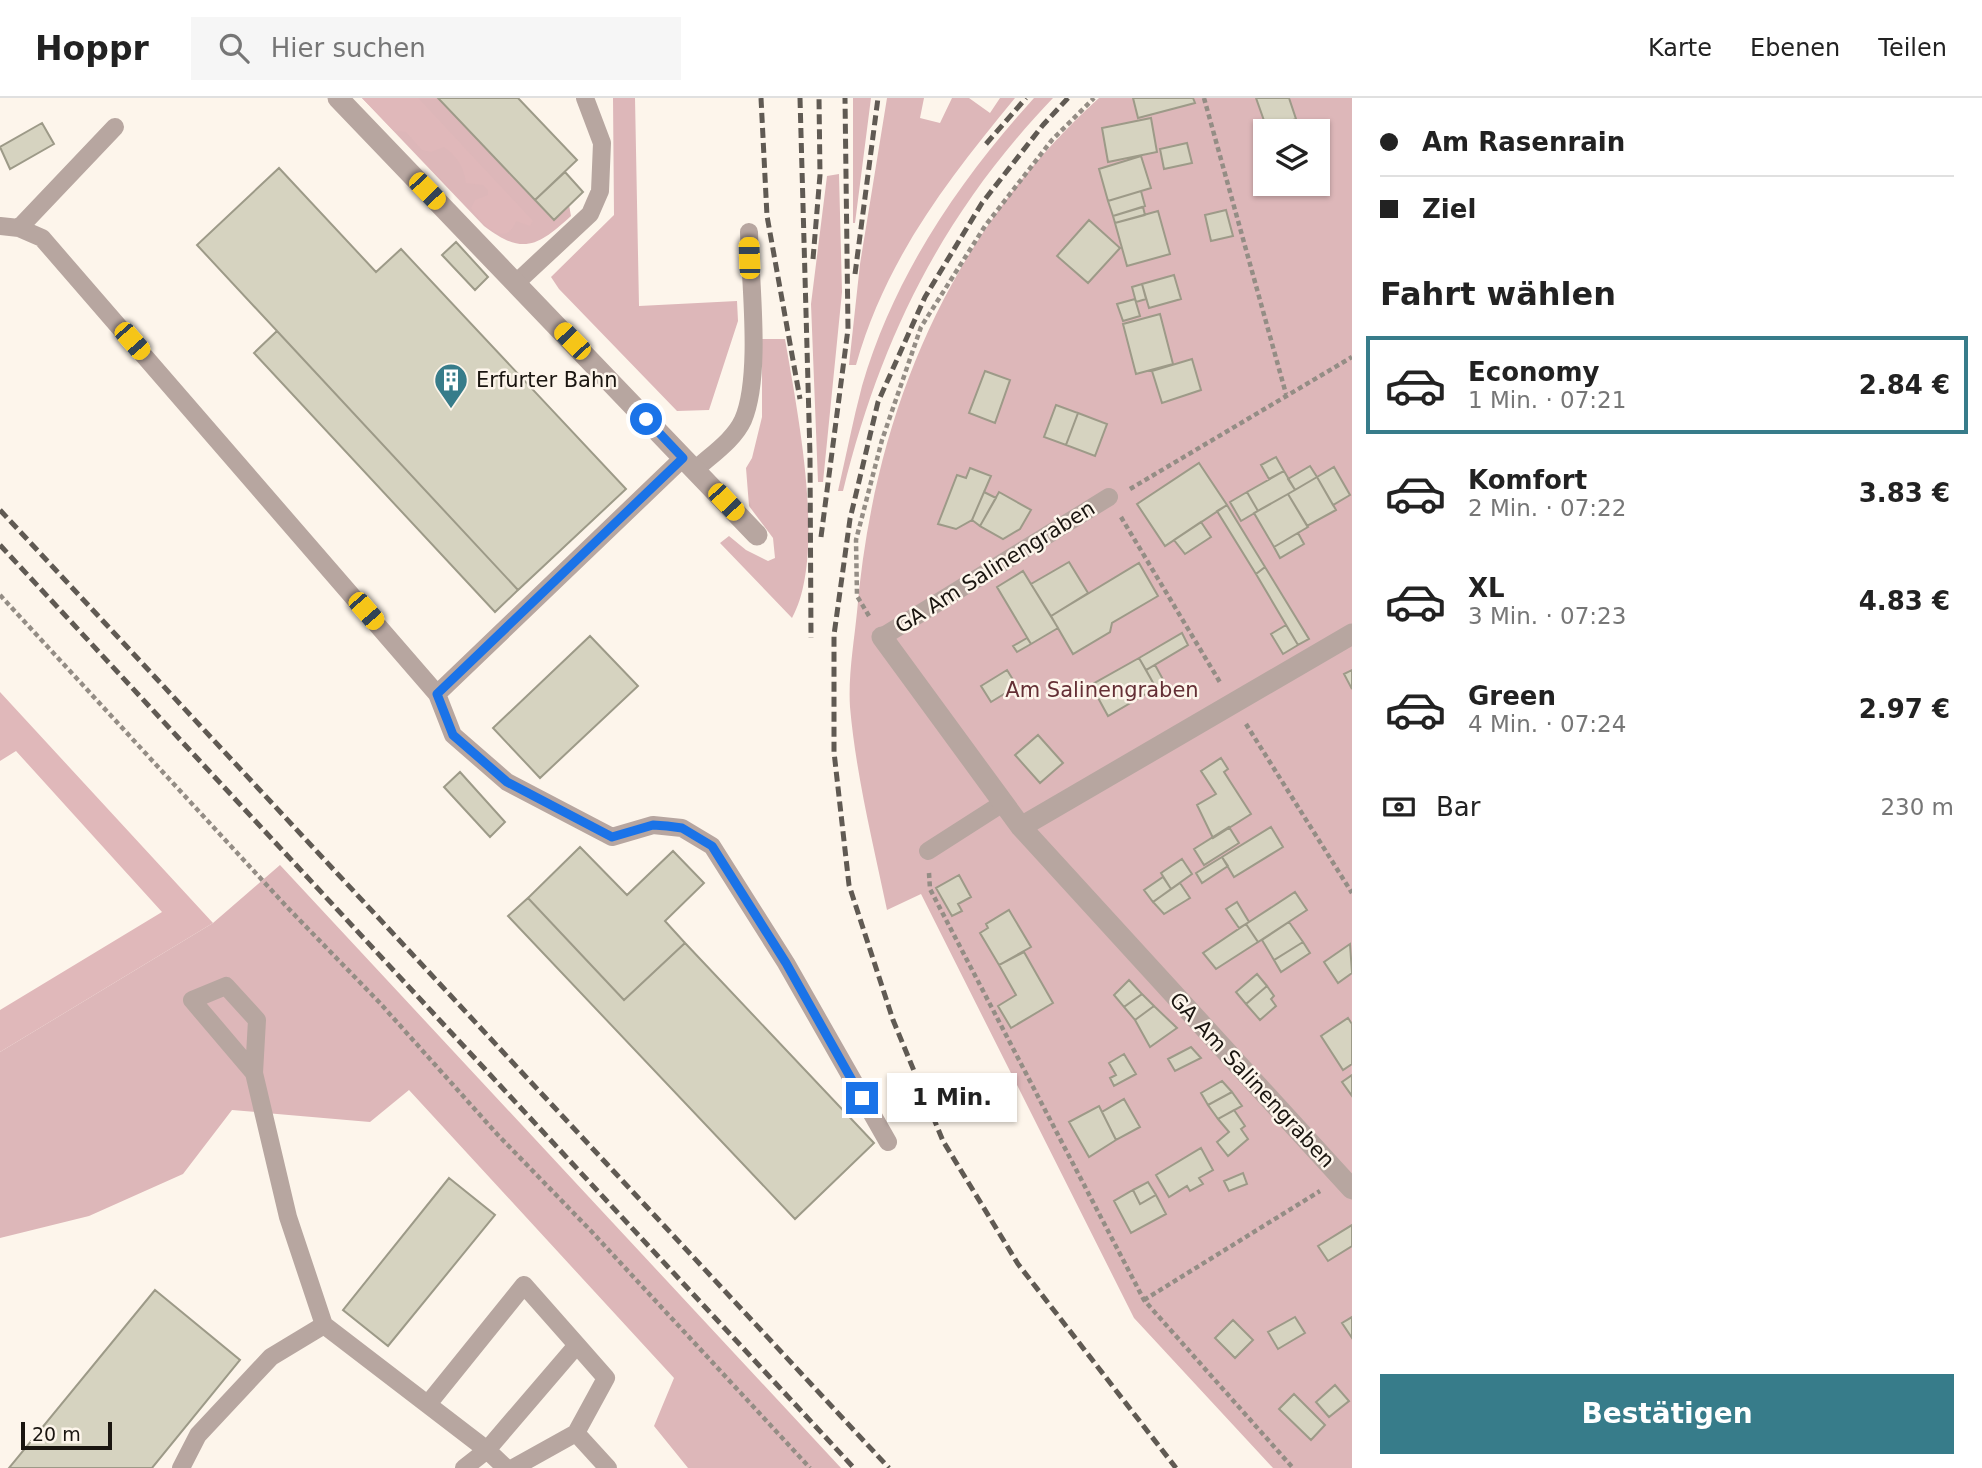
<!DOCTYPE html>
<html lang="de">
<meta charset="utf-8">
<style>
:root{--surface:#fff;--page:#f6f6f6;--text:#222;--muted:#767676;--line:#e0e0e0;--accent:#377c8a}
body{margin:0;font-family:"DejaVu Sans",sans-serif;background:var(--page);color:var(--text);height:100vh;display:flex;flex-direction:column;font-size:26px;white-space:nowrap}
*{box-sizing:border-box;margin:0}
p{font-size:23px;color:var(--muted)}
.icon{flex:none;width:38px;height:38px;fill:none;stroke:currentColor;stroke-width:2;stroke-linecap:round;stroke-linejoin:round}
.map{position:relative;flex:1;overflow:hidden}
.panel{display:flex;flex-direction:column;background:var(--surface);width:630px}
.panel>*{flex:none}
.hud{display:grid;align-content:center;height:154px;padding:0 28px;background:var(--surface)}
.fabs{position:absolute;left:1253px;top:21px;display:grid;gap:14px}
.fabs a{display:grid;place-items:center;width:77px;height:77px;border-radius:0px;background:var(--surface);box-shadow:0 2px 5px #0004;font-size:35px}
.scale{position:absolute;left:21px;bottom:18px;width:91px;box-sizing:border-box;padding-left:7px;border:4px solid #1a1510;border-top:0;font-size:19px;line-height:24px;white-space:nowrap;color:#1a1510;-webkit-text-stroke:5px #fdf5eb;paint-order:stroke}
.end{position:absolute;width:32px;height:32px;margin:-16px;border:9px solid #1a73e8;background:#fff;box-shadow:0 0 0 4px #fff}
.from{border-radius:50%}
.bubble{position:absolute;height:49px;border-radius:0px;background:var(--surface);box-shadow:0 2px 5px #0004;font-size:23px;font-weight:700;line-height:49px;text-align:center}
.car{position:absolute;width:21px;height:42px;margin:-21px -10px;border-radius:9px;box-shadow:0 0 5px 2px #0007;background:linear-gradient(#f5c518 24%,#345 0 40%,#f5c518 0 76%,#345 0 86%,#f5c518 0)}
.hud b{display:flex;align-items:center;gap:24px;height:66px;font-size:26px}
.hud b+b{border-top:2px solid var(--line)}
.hud i{width:18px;height:18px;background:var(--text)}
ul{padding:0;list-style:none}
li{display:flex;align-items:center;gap:21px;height:98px;margin:0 14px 10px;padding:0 14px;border:4px solid transparent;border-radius:0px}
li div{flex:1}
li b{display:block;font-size:26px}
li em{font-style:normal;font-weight:700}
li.current{border-color:var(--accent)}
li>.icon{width:63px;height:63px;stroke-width:1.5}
h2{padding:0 28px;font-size:32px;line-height:84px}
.pay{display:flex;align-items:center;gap:18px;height:77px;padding:0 28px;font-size:26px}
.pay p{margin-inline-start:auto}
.primary-button{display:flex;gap:14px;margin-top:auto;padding:14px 28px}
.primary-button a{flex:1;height:80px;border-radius:0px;background:var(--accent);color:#fff;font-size:28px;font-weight:700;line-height:80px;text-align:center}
header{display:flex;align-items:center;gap:42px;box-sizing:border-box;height:98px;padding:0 35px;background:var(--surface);border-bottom:2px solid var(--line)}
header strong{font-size:33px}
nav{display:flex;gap:38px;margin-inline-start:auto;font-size:24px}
.search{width:490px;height:63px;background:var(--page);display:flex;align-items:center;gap:18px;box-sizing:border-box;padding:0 24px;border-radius:0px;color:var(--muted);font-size:26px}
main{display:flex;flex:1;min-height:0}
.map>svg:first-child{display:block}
.green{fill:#ddb7b9;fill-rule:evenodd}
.forest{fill:#e0b8ba}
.building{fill:#d6d3c0;stroke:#9d9a88;stroke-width:2}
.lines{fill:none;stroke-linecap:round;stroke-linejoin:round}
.path{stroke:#948d85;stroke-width:4.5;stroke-dasharray:5 3.5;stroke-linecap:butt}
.lane{stroke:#b7a6a0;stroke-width:18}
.street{stroke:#b7a6a0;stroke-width:21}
.rail{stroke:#605a53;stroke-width:5;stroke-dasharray:10 5;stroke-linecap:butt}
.route{stroke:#1a73e8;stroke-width:9}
.labels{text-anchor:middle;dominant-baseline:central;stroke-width:5;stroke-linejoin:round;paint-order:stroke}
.poi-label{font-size:21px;fill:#1a1510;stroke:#fdf5eb;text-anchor:start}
.street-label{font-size:21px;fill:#1a1510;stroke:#fdf5eb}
.park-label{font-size:21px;fill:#642f35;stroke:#fdf5eb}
</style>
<header>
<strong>Hoppr</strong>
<div class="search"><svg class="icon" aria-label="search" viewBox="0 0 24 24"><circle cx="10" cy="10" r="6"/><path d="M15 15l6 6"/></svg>Hier suchen</div>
<nav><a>Karte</a><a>Ebenen</a><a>Teilen</a></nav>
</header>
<main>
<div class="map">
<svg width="1352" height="1370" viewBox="0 0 1352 1370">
<rect width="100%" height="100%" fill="#fdf5eb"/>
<path class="green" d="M362 0H438L553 122 569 107 571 118C538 148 523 158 484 128Z
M613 0H635L639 208 737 203 738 223 709 312 677 313 559 191 551 179 614 117Z
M853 0H871L855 125H853Z
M887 0H924L920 20 940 25 952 0H969L990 15 1000 0H1015C946 84 886 161 856 267H849L860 166Z
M1034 0H1053C943 115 881 239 843 393H838C846 358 853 322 862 288 894 178 958 84 1034 0Z
M1099 0H1352V1370H1273L1134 1220 921 796 887 812C873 745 856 677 850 609 848 578 854 544 857 514 874 315 949 136 1099 0ZM1265 33H1318V86H1265Z
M839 76 842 194 823 384H818L811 206 827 78Z
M762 241H785C797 312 827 457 792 520L720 445 729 438 746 452 768 463 775 460 773 440 749 408 746 370 752 360 762 319Z
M280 767 841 1370H688L654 1328 674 1280 409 992 370 1024 232 1012 183 1076 89 1118 0 1140V954L213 825Z"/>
<path class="forest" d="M362 0H418L533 123 530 128 516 123C505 152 481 125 471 110L475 102 488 97V92L483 87 466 85C464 69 457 58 444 49L431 54 422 52 406 34 394 33Z
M0 594 213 825 0 954V912L162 814 16 653 0 663Z"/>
<path class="building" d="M438 0H518L577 62 535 102Z
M1133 0H1193L1195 5 1138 20Z
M1256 0H1289L1296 21 1267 31Z
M1151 20 1157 54 1108 64 1102 30Z
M42 25 54 46 10 71 0 49Z
M1187 45 1192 65 1164 71 1160 51Z
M1141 58 1151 90 1108 103 1099 71Z
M279 70 376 174 401 151 626 391 518 492 197 147Z
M565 74 583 94 554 122 535 102Z
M1141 93 1145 108 1113 118 1108 103Z
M1143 109 1145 117 1115 125 1113 118Z
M1226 112 1233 138 1211 143 1205 117Z
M1158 113 1170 156 1127 168 1115 125Z
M1089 122 1120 150 1088 185 1057 158Z
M456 144 488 179 475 192 442 157Z
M1174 177 1181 201 1149 210 1142 186Z
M1142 186 1146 201 1136 204 1132 189Z
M1135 201 1140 218 1123 223 1117 206Z
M1160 216 1173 266 1136 276 1123 226Z
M277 233 518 492 495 514 254 255Z
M1192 261 1201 292 1162 305 1152 273Z
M985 273 1010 282 995 325 969 315Z
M1056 307 1078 315 1066 347 1044 339Z
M1078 315 1107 326 1095 358 1066 347Z
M1276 359 1284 373 1269 381 1261 367Z
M1199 365 1227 407 1165 448 1137 406Z
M1310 368 1317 379 1295 392 1288 381Z
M1334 369 1350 397 1333 407 1317 379Z
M970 370 991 378 972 422 956 431 938 426 957 377 966 380Z
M1284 373 1295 392 1258 413 1247 394Z
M1317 379 1336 412 1307 428 1288 396Z
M984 394 996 400 980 428 972 422Z
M999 394 1031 412 1020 431 1003 441 980 428Z
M1247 394 1258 413 1241 423 1230 404Z
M1288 396 1308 429 1274 449 1254 415Z
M1227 407 1265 469 1256 476 1217 413Z
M1201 424 1211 439 1185 456 1174 442Z
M1298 435 1304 446 1280 460 1274 449Z
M1069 464 1088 495 1051 518 1031 486Z
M1139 465 1158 498 1112 525 1110 534 1073 556 1051 518Z
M1265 469 1309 541 1298 547 1256 476Z
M1023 473 1058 530 1031 546 997 489Z
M1286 527 1298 547 1283 556 1271 536Z
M1182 535 1188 547 1146 572 1139 560Z
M590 538 638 588 540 680 493 630Z
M1027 540 1031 546 1017 554 1013 548Z
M1139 560 1156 590 1108 618 1091 587Z
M1155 567 1165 585 1156 590 1146 572Z
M1007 572 1017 588 991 604 981 588Z
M1352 572V591L1344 576Z
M1038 637 1063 665 1040 685 1015 657Z
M1221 660 1228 671 1224 674 1251 716 1213 740 1197 707 1216 696 1201 673Z
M460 674 505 724 490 739 444 689Z
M1229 729 1239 745 1204 767 1194 751Z
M1271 729 1283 749 1234 779 1222 759Z
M580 749 627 797 673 753 704 785 665 823 685 845 624 902 528 800Z
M1222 759 1228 768 1202 785 1196 775Z
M1182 761 1192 776 1171 791 1161 775Z
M959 777 971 799 958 806 962 813 952 818 936 790Z
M1163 779 1171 791 1153 804 1144 792Z
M1180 785 1190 800 1164 816 1153 804Z
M1295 794 1307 812 1258 844 1246 826Z
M528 800 624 902 685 845 874 1045 795 1121 508 818Z
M1237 804 1249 824 1239 830 1226 811Z
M1009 812 1031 849 999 867 980 835 988 830 986 826Z
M1289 824 1303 844 1274 862 1262 842Z
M1246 826 1258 844 1216 871 1203 855Z
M1303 844 1310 855 1281 874 1274 862Z
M1350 846 1352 875 1338 885 1324 864Z
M1024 854 1053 905 1011 930 998 908 1016 897 999 867Z
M1257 876 1267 888 1246 906 1236 894Z
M1129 882 1142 896 1124 909 1114 897Z
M1267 888 1274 898 1271 901 1276 908 1260 922 1246 906Z
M1142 896 1154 908 1135 922 1124 909Z
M1154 908 1177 930 1150 949 1135 922Z
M1348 920 1352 926V966L1343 972 1321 938Z
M1191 949 1201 960 1175 973 1168 961Z
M1124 956 1136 976 1114 988 1110 980 1116 977 1109 965Z
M1352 977V998L1342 984Z
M1222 983 1232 994 1208 1007 1201 995Z
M1232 994 1242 1008 1218 1021 1208 1007Z
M1124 1001 1140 1029 1116 1042 1102 1014Z
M1099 1008 1116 1042 1089 1059 1069 1024Z
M1234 1012 1245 1028 1241 1031 1248 1041 1228 1058 1217 1044 1229 1034 1218 1021Z
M1201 1050 1213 1072 1199 1080 1203 1086 1190 1093 1187 1088 1169 1099 1156 1077Z
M1243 1075 1247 1086 1229 1093 1224 1083Z
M449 1080 495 1117 388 1248 343 1212Z
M1148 1084 1156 1097 1140 1106 1133 1092Z
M1133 1092 1140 1106 1156 1097 1166 1116 1131 1135 1114 1103Z
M1352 1127V1148L1328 1163 1318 1148Z
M155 1192 240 1262 152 1370H9Z
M1295 1219 1305 1235 1278 1251 1268 1234Z
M1352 1219V1240L1342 1225Z
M1233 1222 1253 1242 1235 1260 1215 1240Z
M1335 1287 1349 1303 1329 1319 1316 1304Z
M1294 1296 1325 1327 1311 1342 1279 1311Z"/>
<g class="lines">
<path class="path" d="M1204 0 1286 296
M1130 391 1352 259
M1121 419 1221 586
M0 497 286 808 379 904 497 1036 592 1134 810 1370
M869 518 857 498 856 442 882 342 921 229 985 128 1052 42 1094 0
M1246 626 1352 795
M929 775 930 791 1144 1202 1293 1370
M1144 1202 1320 1093"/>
<path class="lane" d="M0 128 19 130 115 29
M19 130 42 140 437 596 453 637 507 684 612 739 653 727 682 730 712 748 786 865 888 1044
M516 185 590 116 600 93 602 45 585 0
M695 372C711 357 734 342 743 322 762 278 750 183 749 134
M882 539 1109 399
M437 596 683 360
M928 753 1003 705
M254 975 257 922 226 888 192 902 254 975 288 1119 324 1227
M428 1306 524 1187 577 1247 487 1352 506 1370
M576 1335 608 1370
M181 1370 198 1337 271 1259 324 1227 487 1352 464 1370
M513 1370 576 1335 606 1280 577 1247"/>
<path class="street" d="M338 0 757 437
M882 539 1021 729 1352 1091
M1021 729 1352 536"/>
<path class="rail" d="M761 0 767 118 800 301
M800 0 810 357 811 540
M1068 0 1043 27 982 105 925 199 878 304 850 421 834 537V654L849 787 893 922 943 1043 1018 1166 1176 1370
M986 46 1026 0
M813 161 820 77 819 0
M855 176 878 0
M0 412 889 1370
M821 439 848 231 845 0
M0 447 854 1370"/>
</g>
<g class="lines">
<path class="route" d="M646 321 683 360 437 596 453 637 507 684 612 739 653 727 667 728 682 730 712 748 786 865 862 1000"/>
</g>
<defs>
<g id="building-pin" transform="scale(1.75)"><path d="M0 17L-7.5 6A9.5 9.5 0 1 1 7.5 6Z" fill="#377c8a" stroke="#fdf5eb"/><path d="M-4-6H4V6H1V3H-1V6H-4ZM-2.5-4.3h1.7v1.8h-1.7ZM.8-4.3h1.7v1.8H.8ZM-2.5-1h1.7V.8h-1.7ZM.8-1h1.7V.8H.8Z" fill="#fff"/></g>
</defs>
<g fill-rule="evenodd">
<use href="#building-pin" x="451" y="282"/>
</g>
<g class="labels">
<g class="poi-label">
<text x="476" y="282">Erfurter Bahn</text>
</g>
<g class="street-label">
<text transform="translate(995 469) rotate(-32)">GA Am Salinengraben</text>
<text transform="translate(1252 982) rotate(47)">GA Am Salinengraben</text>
</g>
<g class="park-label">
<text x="1102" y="592">Am Salinengraben</text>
</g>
</g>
</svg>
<div class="fabs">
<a><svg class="icon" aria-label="layers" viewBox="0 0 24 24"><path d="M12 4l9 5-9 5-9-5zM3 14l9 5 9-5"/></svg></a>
</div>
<div class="scale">20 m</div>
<i class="end from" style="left:646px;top:321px"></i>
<i class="end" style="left:862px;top:1000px"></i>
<div class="bubble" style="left:887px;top:975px;width:130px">1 Min.</div>
<i class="car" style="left:427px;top:93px;rotate:136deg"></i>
<i class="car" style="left:749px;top:160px;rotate:358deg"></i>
<i class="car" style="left:132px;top:243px;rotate:139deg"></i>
<i class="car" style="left:572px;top:243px;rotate:316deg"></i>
<i class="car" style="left:726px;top:404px;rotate:137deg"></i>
<i class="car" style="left:366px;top:513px;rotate:139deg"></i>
</div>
<section class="panel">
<div class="hud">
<b><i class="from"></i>Am Rasenrain</b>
<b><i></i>Ziel</b>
</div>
<h2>Fahrt wählen</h2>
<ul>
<li class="current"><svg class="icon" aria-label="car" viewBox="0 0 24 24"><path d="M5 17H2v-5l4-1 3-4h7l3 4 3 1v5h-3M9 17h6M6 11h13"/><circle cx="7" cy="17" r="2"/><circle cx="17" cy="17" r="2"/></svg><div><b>Economy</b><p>1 Min. · 07:21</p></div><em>2.84 €</em></li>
<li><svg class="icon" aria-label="car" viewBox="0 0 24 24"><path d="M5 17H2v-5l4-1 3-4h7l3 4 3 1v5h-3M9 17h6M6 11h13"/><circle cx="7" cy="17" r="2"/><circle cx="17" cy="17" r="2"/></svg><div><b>Komfort</b><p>2 Min. · 07:22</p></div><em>3.83 €</em></li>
<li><svg class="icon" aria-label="car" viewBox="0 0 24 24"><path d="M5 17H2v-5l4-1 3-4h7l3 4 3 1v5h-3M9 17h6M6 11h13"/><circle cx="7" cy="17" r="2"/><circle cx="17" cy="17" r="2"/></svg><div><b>XL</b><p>3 Min. · 07:23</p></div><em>4.83 €</em></li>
<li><svg class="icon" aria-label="car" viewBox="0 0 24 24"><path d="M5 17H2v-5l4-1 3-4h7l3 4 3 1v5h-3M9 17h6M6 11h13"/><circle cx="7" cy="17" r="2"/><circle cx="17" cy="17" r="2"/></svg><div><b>Green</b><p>4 Min. · 07:24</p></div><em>2.97 €</em></li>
</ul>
<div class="pay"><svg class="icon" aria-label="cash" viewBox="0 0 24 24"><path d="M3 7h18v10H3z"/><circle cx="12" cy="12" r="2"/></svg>Bar<p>230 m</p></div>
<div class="primary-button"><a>Bestätigen</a></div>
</section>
</main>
